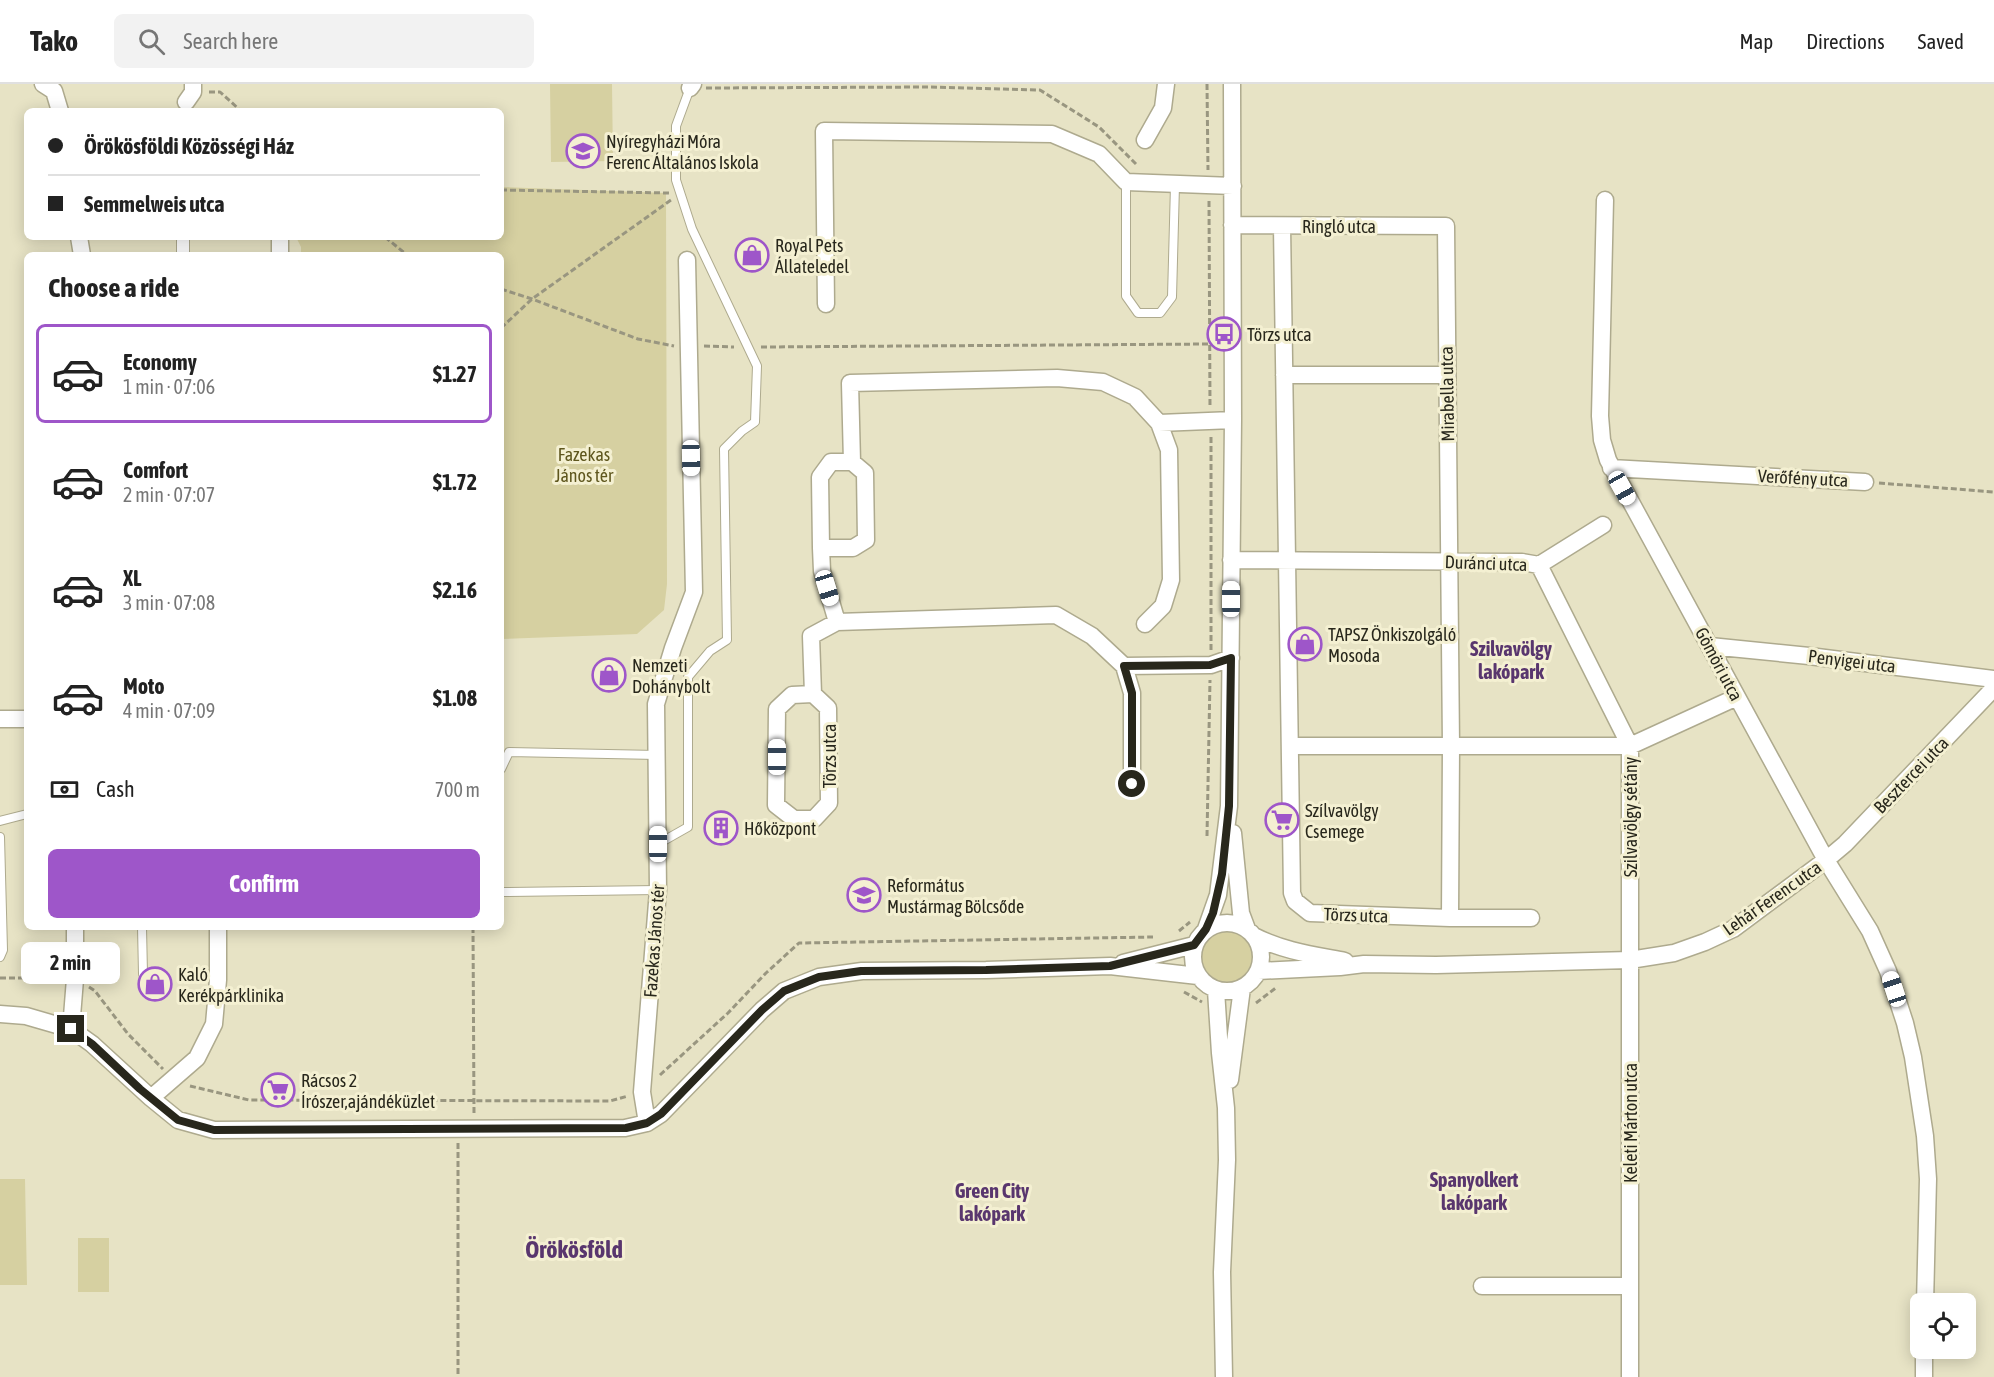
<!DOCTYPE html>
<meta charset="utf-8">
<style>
:root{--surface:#fff;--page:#f2f2f2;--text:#222;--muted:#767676;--line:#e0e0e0;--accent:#9e56c9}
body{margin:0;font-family:"Asap Condensed",sans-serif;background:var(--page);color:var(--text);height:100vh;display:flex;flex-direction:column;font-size:22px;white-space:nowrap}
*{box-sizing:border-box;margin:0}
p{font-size:20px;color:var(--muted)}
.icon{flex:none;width:33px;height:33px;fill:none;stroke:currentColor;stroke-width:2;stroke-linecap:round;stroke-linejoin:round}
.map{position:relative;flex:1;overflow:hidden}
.sheet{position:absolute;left:24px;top:168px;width:480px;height:678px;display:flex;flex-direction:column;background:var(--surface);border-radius:9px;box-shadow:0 3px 15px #0003}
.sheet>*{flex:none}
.banner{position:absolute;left:24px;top:24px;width:480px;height:132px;border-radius:9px;box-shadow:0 3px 15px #0003;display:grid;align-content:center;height:132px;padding:0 24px;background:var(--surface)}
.tools{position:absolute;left:1910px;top:1209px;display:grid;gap:12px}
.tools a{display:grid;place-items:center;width:66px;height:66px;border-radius:9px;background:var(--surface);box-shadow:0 3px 15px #0003;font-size:30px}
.end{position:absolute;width:27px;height:27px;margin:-14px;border:8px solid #28271c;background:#fff;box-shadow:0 0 0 3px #fff}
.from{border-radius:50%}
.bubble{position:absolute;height:42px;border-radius:9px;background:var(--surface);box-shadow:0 3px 15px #0003;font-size:20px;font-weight:700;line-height:42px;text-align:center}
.car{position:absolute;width:18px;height:36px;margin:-18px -9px;border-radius:8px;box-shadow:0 0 4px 2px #0007;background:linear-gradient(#fff 24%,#345 0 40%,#fff 0 76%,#345 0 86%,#fff 0)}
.banner b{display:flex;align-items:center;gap:21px;height:57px;font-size:22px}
.banner b+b{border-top:2px solid var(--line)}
.banner i{width:15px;height:15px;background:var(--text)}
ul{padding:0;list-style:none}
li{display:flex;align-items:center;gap:18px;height:99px;margin:0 12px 9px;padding:0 12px;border:3px solid transparent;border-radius:9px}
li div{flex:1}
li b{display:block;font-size:22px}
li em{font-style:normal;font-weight:700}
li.selected{border-color:var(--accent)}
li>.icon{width:54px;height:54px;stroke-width:1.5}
h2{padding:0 24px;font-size:27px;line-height:72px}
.pay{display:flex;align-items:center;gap:15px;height:66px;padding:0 24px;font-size:22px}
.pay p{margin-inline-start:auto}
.primary-button{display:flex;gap:12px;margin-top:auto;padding:12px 24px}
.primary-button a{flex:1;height:69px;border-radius:9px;background:var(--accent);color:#fff;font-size:24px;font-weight:700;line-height:69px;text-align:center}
header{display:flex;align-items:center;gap:36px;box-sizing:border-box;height:84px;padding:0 30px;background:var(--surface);border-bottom:2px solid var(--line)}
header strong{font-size:28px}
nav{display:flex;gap:33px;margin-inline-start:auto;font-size:21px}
.search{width:420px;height:54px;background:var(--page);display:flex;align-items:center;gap:15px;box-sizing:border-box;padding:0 21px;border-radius:9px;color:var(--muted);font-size:22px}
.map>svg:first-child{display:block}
.green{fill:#d6d0a1}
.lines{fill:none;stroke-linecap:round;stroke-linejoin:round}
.service-casing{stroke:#aeaa8e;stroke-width:10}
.pedestrian-casing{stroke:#aeaa8e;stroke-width:14}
.minor-casing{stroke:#aeaa8e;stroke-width:19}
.path{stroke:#999680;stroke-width:3;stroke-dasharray:6 3;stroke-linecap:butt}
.service{stroke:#fff;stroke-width:8}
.pedestrian{stroke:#fff;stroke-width:12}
.minor{stroke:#fff;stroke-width:16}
.route{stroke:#28271c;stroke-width:8}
.labels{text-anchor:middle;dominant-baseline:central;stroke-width:6;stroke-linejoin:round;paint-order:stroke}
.poi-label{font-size:18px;fill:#28271c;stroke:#f4f0d2;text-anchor:start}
.street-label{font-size:18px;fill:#28271c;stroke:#f4f0d2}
.park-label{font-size:18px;fill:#5f571e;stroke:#f4f0d2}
.neighbourhood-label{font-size:20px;font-weight:bold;fill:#59366e;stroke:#f4f0d2}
.district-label{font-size:24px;font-weight:bold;fill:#59366e;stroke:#f4f0d2}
</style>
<header>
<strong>Tako</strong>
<div class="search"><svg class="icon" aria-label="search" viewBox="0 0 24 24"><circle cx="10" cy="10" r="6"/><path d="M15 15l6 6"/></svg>Search here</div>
<nav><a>Map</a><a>Directions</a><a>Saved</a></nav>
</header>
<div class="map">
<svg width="1994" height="1293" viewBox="0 0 1994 1293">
<rect width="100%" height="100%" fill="#e7e3c5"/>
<path class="green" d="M550 0H612L613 77 551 78Z
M501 103 666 109 667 500 664 526 637 550 501 555V171H301V163L296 153H501Z
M1200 874a27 27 0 1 1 54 0a27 27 0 1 1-54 0Z
M0 1095H25L27 1201H0Z
M78 1154H109V1208H78Z"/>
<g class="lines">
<g class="service-casing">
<path id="service" d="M1126 98V212L1138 229H1160L1172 213 1175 101
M501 685 509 668 657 671
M0 737 27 730
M0 753 3 866 0 873
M658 760 688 743V593L710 567 727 556 724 365 742 347 755 338 757 282 692 145 676 96V42L690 4
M501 808 658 806
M142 843 143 890"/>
</g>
<g class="pedestrian-casing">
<path id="pedestrian" d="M183 171V153"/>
</g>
<g class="minor-casing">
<path id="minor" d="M43 0 54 7 60 27
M690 4 693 0
M186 18 193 8V0
M1145 56 1163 24 1166 0
M1605 116 1600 332 1602 356 1608 376 1826 776 1845 760 1994 604
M1232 141 1446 142 1451 662H1290
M1282 142 1292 809 1295 817 1310 829 1450 834
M79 153 82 171
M280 153V171
M826 220 824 47 1052 50 1099 70 1126 98 1233 102
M1284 291H1447
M1159 339 1233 336
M852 378 850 299 1057 294 1103 298 1135 313 1159 339 1169 366 1171 496 1163 522 1145 540
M1611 384 1865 398
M1231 476 1522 478 1539 481 1630 662 1737 613
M1539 481 1603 441
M837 538 1056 531 1092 552 1124 582 1132 609V701
M1710 562 1809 572 1994 595
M1124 582 1211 581 1231 574
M813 610 828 624 829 719 814 735H794L776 721 777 625 792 611 813 610 811 552 837 538 822 487 821 464 820 393 831 378H852L865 389 866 456 853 464H821
M0 635H27
M1233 749 1241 829 1247 845
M1531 834H1450L1451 662H1630V1293
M1193 873a34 34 0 1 1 68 0a34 34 0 1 1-68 0Z
M1206 845 1218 811 1229 722 1233 336 1232 0
M1254 852C1283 867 1314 871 1345 877
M1123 879 1194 861
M1258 887 1340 883 1364 880 1436 881 1630 876 1674 869 1705 858 1733 845 1826 776 1870 847 1888 887 1905 939 1913 973 1925 1052 1928 1095 1925 1220
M1216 906 1220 969 1226 1024 1227 1076 1222 1188 1224 1293
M0 930 26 932 71 945 92 960 151 1014 178 1036 214 1046 625 1044 647 1039 661 1030 762 926 784 907 819 893 862 887 986 886 1110 882 1198 892
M71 945 75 895V843
M1230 996 1242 904
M151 1014 197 974 214 940 218 896V843
M647 1039 642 1008 658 806 656 620 673 564 694 508 687 176
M1482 1202H1629
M1924 1293V1264"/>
</g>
<path class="path" d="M1207 0 1208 86
M706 4 931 3 1040 6 1099 43 1138 82
M209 8H220L241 27
M501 106 669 109
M1209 117 1210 323
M385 153 407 171
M501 205 532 215 638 255 674 262
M501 244 532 215 671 116
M704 262 734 263
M761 263 1210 260
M1211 353V566
M1879 399 1994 408
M1207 752 1210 596
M473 843 474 1029
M1179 847 1190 838
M0 894H58
M89 903 95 907 128 950 163 985
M1184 908 1202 918
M1256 919 1277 903
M660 991 728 929 766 889 799 859 1153 853
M190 1002 249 1016 610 1017 628 1012
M458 1059V1293"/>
<use href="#service" class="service"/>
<use href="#pedestrian" class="pedestrian"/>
<use href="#minor" class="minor"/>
</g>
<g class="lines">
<path class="route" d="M71 945 92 960 140 1005 178 1036 214 1046 626 1044 647 1039 661 1030 762 926 784 907 819 893 861 887 986 886 1110 882 1194 861 1206 845 1213 829 1222 790 1229 722 1231 574 1210 581 1124 582 1132 609V700"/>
</g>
<defs>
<g id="school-ring" transform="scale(1.725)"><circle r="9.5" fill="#f4f0d2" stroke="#9e56c9" stroke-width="1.5"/><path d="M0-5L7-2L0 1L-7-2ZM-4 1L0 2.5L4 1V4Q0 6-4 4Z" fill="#9e56c9"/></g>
<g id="shop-ring" transform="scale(1.725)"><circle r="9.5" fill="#f4f0d2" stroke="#9e56c9" stroke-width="1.5"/><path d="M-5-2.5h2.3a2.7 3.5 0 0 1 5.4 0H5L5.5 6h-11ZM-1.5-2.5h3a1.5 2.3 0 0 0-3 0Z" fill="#9e56c9"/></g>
<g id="bus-ring" transform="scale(1.725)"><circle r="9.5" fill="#f4f0d2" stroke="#9e56c9" stroke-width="1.5"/><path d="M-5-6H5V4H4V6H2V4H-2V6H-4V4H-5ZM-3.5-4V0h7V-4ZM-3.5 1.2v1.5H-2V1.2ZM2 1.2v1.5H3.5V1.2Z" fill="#9e56c9"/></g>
<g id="supermarket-ring" transform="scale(1.725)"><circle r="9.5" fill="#f4f0d2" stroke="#9e56c9" stroke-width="1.5"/><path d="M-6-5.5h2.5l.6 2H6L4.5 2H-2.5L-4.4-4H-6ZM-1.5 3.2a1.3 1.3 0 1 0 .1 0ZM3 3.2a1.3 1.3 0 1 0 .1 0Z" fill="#9e56c9"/></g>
<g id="building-ring" transform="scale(1.725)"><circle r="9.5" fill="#f4f0d2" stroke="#9e56c9" stroke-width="1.5"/><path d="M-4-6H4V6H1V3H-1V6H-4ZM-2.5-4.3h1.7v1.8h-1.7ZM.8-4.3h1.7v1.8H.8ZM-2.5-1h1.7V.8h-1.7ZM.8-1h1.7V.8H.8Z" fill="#9e56c9"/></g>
</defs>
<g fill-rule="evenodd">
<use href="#school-ring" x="583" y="67"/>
<use href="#shop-ring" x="752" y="171"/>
<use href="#bus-ring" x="1224" y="250"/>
<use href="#shop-ring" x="1305" y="560"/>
<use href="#shop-ring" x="609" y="591"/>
<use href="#supermarket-ring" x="1282" y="736"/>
<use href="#building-ring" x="721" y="744"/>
<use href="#school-ring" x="864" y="811"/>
<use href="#shop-ring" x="155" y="900"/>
<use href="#supermarket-ring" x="278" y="1006"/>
</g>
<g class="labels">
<g class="poi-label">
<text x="606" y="57">Nyíregyházi Móra<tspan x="606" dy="21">Ferenc Általános Iskola</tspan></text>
<text x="775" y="161">Royal Pets<tspan x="775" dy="21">Állateledel</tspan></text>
<text x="1247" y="250">Törzs utca</text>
<text x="1328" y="550">TAPSZ Önkiszolgáló<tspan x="1328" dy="21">Mosoda</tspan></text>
<text x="632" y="581">Nemzeti<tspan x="632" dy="21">Dohánybolt</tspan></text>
<text x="1305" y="726">Szílvavölgy<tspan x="1305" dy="21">Csemege</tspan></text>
<text x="744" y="744">Hőközpont</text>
<text x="887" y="801">Református<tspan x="887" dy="21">Mustármag Bölcsőde</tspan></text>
<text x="178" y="890">Kaló<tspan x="178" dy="21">Kerékpárklinika</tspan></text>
<text x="301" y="996">Rácsos 2<tspan x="301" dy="21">Írószer,ajándéküzlet</tspan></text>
</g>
<g class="street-label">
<text x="1339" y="142">Ringló utca</text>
<text transform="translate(1447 310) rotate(-91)">Mirabella utca</text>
<text transform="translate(1803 394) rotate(3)">Verőfény utca</text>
<text transform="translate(1486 479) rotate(2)">Duránci utca</text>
<text transform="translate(1852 577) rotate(7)">Penyigei utca</text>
<text transform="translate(1719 580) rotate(62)">Gömöri utca</text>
<text transform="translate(829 672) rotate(-90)">Törzs utca</text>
<text transform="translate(1911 691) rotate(-46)">Besztercei utca</text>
<text transform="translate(1630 733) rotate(-90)">Szilvavölgy sétány</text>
<text transform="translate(1772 814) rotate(-35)">Lehár Ferenc utca</text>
<text transform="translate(1356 831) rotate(2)">Törzs utca</text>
<text transform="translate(654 857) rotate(-86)">Fazekas János tér</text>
<text transform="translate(1630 1039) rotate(-90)">Keleti Márton utca</text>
</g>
<g class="park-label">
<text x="584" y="370">Fazekas<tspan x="584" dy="21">János tér</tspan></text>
</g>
<g class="neighbourhood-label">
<text x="1511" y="564">Szilvavölgy<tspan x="1511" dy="23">lakópark</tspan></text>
<text x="1474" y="1095">Spanyolkert<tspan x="1474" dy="23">lakópark</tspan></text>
<text x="992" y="1106">Green City<tspan x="992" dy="23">lakópark</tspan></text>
</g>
<g class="district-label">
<text x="574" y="1165">Örökösföld</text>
</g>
</g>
</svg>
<div class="tools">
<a><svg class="icon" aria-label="locate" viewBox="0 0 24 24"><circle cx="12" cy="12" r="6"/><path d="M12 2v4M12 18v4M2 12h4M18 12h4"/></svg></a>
</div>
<i class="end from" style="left:1132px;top:700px"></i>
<i class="end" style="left:71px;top:945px"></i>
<div class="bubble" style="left:21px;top:858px;width:99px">2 min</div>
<i class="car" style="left:691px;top:374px;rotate:179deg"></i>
<i class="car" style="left:1622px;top:404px;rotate:151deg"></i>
<i class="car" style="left:827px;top:504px;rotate:163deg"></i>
<i class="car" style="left:1231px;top:515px;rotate:0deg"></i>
<i class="car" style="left:777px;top:673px;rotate:0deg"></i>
<i class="car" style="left:658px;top:760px;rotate:0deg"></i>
<i class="car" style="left:1894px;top:905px;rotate:342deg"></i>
<div class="banner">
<b><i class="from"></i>Örökösföldi Közösségi Ház</b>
<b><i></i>Semmelweis utca</b>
</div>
<section class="sheet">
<h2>Choose a ride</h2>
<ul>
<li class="selected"><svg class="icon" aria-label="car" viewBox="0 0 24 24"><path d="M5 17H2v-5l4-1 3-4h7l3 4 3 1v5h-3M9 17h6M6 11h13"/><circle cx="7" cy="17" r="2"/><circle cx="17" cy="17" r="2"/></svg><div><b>Economy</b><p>1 min · 07:06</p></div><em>$1.27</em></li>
<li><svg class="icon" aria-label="car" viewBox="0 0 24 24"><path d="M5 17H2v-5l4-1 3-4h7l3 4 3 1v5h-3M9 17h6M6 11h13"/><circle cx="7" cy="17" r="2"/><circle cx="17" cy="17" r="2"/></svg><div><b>Comfort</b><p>2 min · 07:07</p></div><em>$1.72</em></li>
<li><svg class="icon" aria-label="car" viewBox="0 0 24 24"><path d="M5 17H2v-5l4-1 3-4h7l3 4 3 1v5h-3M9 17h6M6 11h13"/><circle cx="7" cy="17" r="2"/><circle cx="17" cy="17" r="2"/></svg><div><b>XL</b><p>3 min · 07:08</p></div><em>$2.16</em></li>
<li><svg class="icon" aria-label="car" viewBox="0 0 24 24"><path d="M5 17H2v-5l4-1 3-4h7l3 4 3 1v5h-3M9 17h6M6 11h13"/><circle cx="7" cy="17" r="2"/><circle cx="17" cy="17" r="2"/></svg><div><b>Moto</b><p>4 min · 07:09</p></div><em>$1.08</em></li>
</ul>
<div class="pay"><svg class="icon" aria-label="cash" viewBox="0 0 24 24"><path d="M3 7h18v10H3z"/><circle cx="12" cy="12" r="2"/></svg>Cash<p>700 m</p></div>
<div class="primary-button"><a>Confirm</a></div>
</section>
</div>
